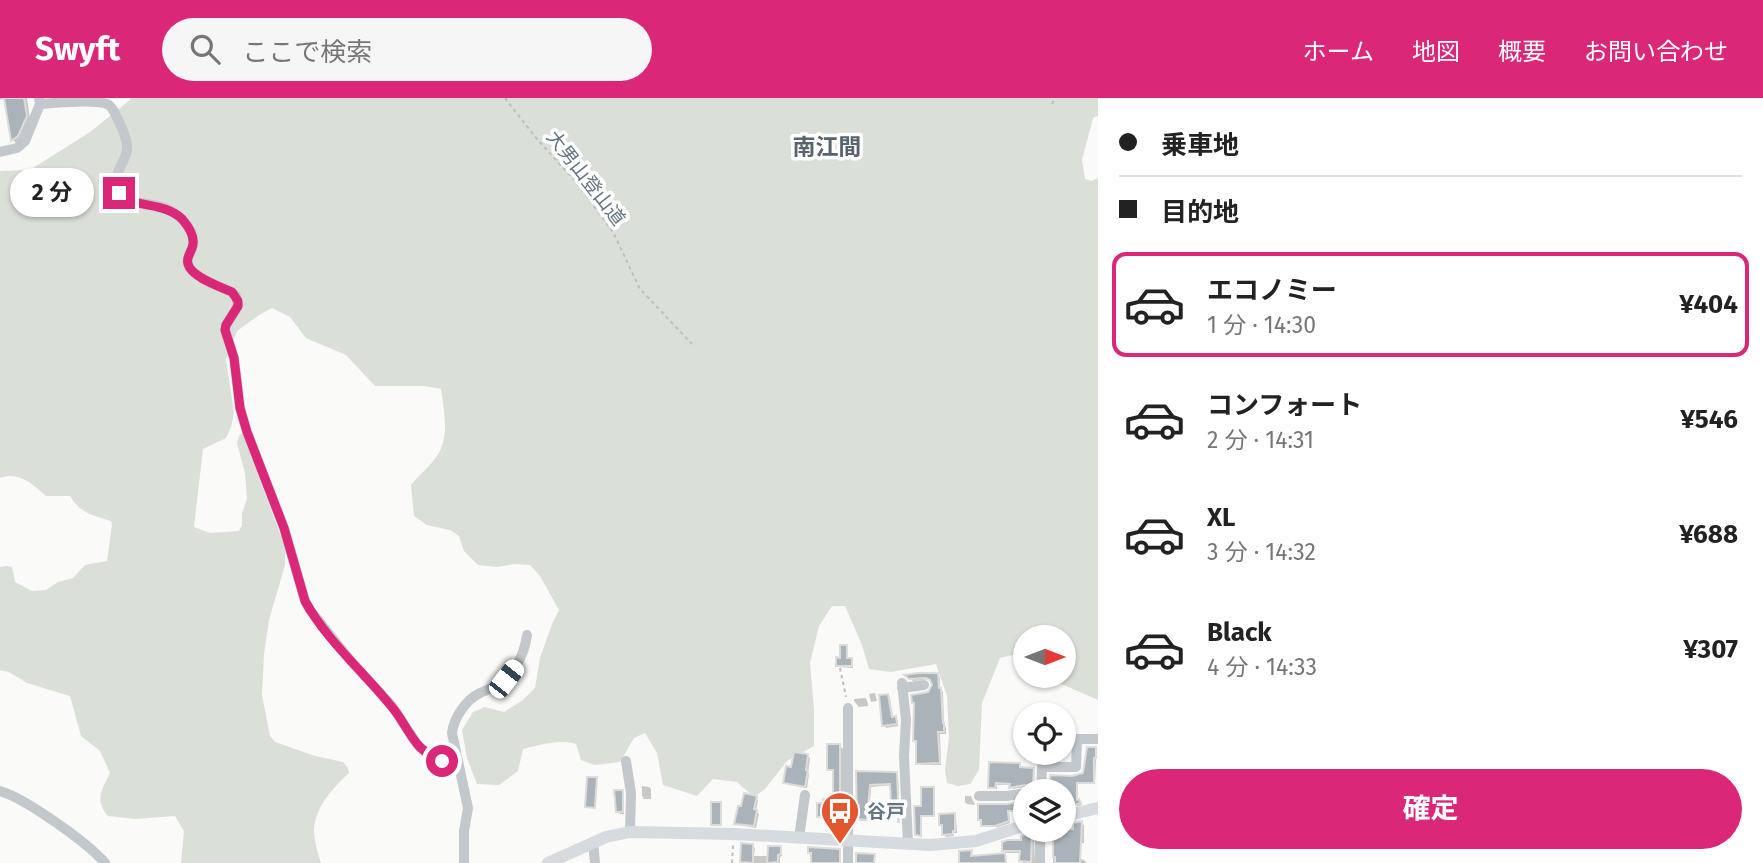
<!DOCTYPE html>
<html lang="ja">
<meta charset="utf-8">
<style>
:root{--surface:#fff;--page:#f6f6f6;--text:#222;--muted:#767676;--line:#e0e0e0;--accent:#db2777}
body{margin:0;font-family:"Fira Sans","Noto Sans JP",sans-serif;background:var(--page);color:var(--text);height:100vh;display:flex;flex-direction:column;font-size:26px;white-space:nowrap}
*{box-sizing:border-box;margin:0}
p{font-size:23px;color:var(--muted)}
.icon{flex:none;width:38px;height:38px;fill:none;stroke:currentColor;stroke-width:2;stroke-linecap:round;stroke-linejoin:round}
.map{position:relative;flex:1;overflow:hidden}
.drawer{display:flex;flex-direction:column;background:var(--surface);width:665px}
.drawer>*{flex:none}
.banner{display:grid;align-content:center;height:154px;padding:0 21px;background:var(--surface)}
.needle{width:46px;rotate:90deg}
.buttons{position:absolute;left:1013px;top:527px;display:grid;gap:14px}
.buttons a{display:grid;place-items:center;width:63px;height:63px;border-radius:50%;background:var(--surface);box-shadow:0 2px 5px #0004;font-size:35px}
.end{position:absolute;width:32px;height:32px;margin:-16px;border:9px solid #db2777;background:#fff;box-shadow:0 0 0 4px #fff}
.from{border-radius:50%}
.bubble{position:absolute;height:49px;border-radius:24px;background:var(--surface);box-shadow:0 2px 5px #0004;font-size:23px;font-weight:700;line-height:49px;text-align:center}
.car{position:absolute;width:21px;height:42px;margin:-21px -10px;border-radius:9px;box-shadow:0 0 5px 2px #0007;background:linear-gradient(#fff 24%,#345 0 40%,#fff 0 76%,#345 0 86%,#fff 0)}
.banner b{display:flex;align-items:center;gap:24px;height:66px;font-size:26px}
.banner b+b{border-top:2px solid var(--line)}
.banner i{width:18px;height:18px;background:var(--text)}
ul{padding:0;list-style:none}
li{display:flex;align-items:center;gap:21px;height:105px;margin:0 14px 10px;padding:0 7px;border:4px solid transparent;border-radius:14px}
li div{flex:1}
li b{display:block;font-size:26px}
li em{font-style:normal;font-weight:700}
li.selected{border-color:var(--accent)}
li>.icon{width:63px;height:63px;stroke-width:1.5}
.cta{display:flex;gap:14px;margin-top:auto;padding:14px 21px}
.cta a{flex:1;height:80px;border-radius:42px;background:var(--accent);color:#fff;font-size:28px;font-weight:700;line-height:80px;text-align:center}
header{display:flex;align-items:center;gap:42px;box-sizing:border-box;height:98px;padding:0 35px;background:var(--accent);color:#fff}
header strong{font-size:33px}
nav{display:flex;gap:38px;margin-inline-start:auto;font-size:24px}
.search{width:490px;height:63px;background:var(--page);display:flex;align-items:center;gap:18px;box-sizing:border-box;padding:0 24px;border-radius:38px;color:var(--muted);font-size:26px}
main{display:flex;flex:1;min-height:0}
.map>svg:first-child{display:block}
.green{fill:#dadfd7}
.shadow{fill:#0003}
.building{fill:#aab3b9;stroke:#dcdcda;stroke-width:2}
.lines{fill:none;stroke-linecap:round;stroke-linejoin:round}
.path{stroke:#bbbfc2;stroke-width:2;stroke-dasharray:3.5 3.5;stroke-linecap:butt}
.minor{stroke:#c3c8cc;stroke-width:10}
.major{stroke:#d6dbdf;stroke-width:12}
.route{stroke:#db2777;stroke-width:9}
.labels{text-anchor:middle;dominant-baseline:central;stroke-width:7;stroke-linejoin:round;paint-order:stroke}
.street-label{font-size:19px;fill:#657683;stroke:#fff}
.poi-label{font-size:19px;font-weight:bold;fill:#657683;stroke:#fff;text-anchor:start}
.quarter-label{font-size:23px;font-weight:bold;fill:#57646e;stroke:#fff}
</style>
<header>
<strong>Swyft</strong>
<div class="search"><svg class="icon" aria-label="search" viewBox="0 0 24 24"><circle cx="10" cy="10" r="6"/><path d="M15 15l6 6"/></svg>ここで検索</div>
<nav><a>ホーム</a><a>地図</a><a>概要</a><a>お問い合わせ</a></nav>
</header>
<main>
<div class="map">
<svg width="1098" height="765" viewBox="0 0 1098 765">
<rect width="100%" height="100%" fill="#fafaf8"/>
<path class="green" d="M130 0H1098V18L1093 20 1082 62 1085 81 1091 83 1098 80V602L1057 584 1051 578H1064V539H1026L1025 559 1013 557 1000 560 982 605 979 672 970 686 958 688 947 685 945 672 949 639 947 598 936 566 891 574 869 571 862 547 845 508H832L819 528 810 565 814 612V648L787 663 765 691 754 699 737 684 713 681 697 698 663 687 657 655 645 635 634 640 620 664 595 667 581 662 576 646C559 641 541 647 523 651L518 673 499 687 477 686 467 660 462 632 473 614 485 609 504 614 523 602 535 590 540 560 552 526 559 512 540 478 530 467 514 466 497 469 478 467 464 453 459 438 450 432 427 427 414 418 411 387C418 378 427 371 434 362 451 342 444 314 441 291L425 288H375L346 257 306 240 290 219 272 210 259 217 237 233 226 261 234 315 231 329 226 340 203 351 194 429 210 435 239 433 242 427V415L247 401 245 375 237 345 240 336H244L251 358 285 449V467L269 522 264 556 262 597 270 638 275 644 315 658 343 664 348 670 349 675C333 690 315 709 314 732 314 742 318 756 321 765H181L184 733 175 718 135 721 108 718C94 703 102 691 110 675L100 653 81 638 70 598 27 585 9 574 0 572V469L7 468 12 469 15 484 32 493 46 492 58 484 73 480 85 467 107 463 112 427 111 423C92 417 80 415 70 398H46C33 386 18 373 0 380V73L30 72 90 34 130 2Z"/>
<path class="shadow" d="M0 0H27L30 21 21 42 17 46 13 42 6 4 3 1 0 2Z
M846 549 848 551V561L853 563V570L839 569 837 567Z
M937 577 940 579V591L943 594 944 627 946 629V636H940L941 667H921L918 665 917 645 914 642 933 585 930 581 913 583 908 578Z
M875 595 877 603 871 604 869 596Z
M888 597 890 600 893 620 898 623V628L886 630 884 627Z
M865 600 867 602 868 608 859 609 854 603V601Z
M839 647 843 651V716H837V722H822L819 718 835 703V674L829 671Z
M1095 651 1097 653V661H1096L1095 686H1078V703L1082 707 1077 708 1073 700H1064V693H1056V690L1051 688 1084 677Z
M807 657 810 660 808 675 809 676 807 690 787 686 785 684Z
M1019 667 1021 671H1033L1035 673 1033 690 1029 688 1013 691 1011 687H997V691H992L990 689Z
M858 675 896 676 898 678 900 724 899 711H895L893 709 892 687 871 689 869 723H861L858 720Z
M642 688 649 689 651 691V701H644L642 698Z
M622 693 624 696V716H620L618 713Z
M965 698H971L975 707 967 706 965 704Z
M756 700 758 702 756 713 759 716 756 730 738 727 736 725Z
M1026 705V714H1009L1010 725 998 729H985L980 721 1008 708Z
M720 706 722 708V728H714L712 726Z
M954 717 956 720 957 735H954V738L946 739 943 736V729L941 726Z
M1081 725 1084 727V745H1081V761L1084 762 1087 765H1053L1054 733H1075Z
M1032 736 1034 738 1035 765H1023L1021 762V755H1006L1003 752 1023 744Z
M743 747 753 748 755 750 754 758H770L780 749 782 751V758L780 759V765H742Z"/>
<path class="building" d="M4 0H24L27 18 18 38 11 43Z
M840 547H847V560H852V568H836V559L840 560Z
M918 575H938L939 590H941L943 625H944V634H938L940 665 916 666V643H913L914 605H912L911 597 928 594 932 587 930 582 926 580 909 581 904 577Z
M888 596 892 619 896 618 897 626 882 628 879 597Z
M827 646H840V713H834V719H817V705H823V701H833V672H827Z
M1087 649H1096V660H1094V685H1077V702L1079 701 1081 705 1073 707 1071 699H1064V693H1054V689H1049L1050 677 1072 678 1083 675Z
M794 654 808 656 806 672H808L805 689 783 685 786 668 791 669Z
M989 664 1020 665V669L1034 670 1033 688 1032 690 1025 687 1009 690 1010 686 996 685 995 690H988Z
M856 673 897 674 899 724H898V709L891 710 890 686 870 687 867 722 857 721Z
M587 679H597L595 710 585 709Z
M921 689H934V718H921V738L915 737 914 708H921Z
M614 692H623V714H616Z
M744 695 757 698 754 711 757 712 754 728 734 726 738 708H741Z
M711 704H721V727H711Z
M1018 704V713H1008L1009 723 995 728H981V722H978V706H1007Z
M955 715V733H953V736L942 737V727H939V716Z
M1082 723 1080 765H1055V759H1053V732L1073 731V725Z
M1032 734 1031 764 1019 763 1020 753H1002V744L1007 742H1021V738Z
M741 745 753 746V765L740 764Z
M768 748H781V756L778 757V764L767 765Z
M808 749 840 751V765H811V755H808Z
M972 752 971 758 1005 755 1006 765H959V753Z
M856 755 875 756 874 765H856Z"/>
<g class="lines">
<path class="path" d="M505 0 536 40 576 84 613 134 640 191 692 246
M1052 6 1055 0
M840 570 846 599
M732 765 733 747"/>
<path class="minor" d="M40 6C56 5 97 0 109 7 115 12 118 23 122 30 125 39 129 47 126 56 122 68 113 78 117 91 124 108 151 104 165 110 171 113 178 117 183 122 190 130 196 141 192 151 190 156 186 160 188 166 191 179 221 189 232 194L236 198 238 208 226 227 225 232 234 260 240 310 247 334 284 430 305 503 310 512 350 562 392 608 417 646 424 653 460 672
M0 54 17 50 25 43 38 11 40 6 39 0
M902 585 906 622 904 658 908 746
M902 590 924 587
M848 610V765
M626 663 631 695 630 734
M0 693C25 700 88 745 105 765
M1039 693H1041L1042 669H1076L1077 641H1098
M979 698H1007L1026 695
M1040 732V765
M799 740 805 697
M593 744 595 765
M464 765V733L468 710 452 635C454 619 466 602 480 595 489 591 498 588 505 582 517 571 525 553 527 537"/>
<path class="major" d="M1064 718 1098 710
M548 765 606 739 630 734 734 736 930 747 976 743 1026 727"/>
</g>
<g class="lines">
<path class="route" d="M119 95C134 111 164 103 182 121 189 129 196 140 192 150 190 156 186 160 188 166 191 179 221 189 232 194L238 203V208L226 227 225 232 234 260 240 310 247 334 284 430 305 503C327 543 363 573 391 608 402 620 408 636 419 648 425 655 434 658 442 663"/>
</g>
<defs>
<g id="bus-pin" transform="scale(2.0125)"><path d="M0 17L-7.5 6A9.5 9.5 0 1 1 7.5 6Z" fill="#e4572e" stroke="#fff"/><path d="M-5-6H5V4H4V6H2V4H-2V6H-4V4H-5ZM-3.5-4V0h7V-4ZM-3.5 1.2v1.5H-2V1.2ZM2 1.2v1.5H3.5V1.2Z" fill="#fff"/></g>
</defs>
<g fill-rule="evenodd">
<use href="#bus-pin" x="840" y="713"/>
</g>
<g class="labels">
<g class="street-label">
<text transform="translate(586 80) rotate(52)">大男山登山道</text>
</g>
<g class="poi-label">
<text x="867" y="713">谷戸</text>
</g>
<g class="quarter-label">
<text x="827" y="49">南江間</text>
</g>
</g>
</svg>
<div class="buttons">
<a><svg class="needle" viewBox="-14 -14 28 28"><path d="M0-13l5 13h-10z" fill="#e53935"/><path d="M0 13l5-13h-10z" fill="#767676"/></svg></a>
<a><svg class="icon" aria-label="locate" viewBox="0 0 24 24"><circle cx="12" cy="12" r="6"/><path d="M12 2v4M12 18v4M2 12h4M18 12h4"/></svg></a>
<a><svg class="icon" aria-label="layers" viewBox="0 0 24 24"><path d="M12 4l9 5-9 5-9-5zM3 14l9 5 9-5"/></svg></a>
</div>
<i class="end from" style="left:442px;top:663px"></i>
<i class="end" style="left:119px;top:95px"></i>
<div class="bubble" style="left:10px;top:70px;width:84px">2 分</div>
<i class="car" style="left:506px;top:581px;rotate:38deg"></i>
</div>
<section class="drawer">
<div class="banner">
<b><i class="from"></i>乗車地</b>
<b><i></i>目的地</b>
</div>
<ul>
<li class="selected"><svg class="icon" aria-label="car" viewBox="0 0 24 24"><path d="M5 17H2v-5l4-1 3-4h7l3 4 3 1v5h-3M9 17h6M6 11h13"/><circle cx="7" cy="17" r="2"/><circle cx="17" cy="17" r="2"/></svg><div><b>エコノミー</b><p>1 分 · 14:30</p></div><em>¥404</em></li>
<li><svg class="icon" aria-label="car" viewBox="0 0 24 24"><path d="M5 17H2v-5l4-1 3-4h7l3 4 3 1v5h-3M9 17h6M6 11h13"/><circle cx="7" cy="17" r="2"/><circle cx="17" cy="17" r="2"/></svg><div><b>コンフォート</b><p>2 分 · 14:31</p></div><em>¥546</em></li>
<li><svg class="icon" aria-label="car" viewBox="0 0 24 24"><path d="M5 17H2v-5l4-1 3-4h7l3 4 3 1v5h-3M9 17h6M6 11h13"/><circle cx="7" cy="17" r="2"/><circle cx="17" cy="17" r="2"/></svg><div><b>XL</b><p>3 分 · 14:32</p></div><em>¥688</em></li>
<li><svg class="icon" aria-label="car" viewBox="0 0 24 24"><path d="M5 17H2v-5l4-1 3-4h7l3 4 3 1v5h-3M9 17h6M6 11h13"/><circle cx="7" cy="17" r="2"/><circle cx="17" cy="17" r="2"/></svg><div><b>Black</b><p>4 分 · 14:33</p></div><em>¥307</em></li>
</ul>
<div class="cta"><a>確定</a></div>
</section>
</main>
